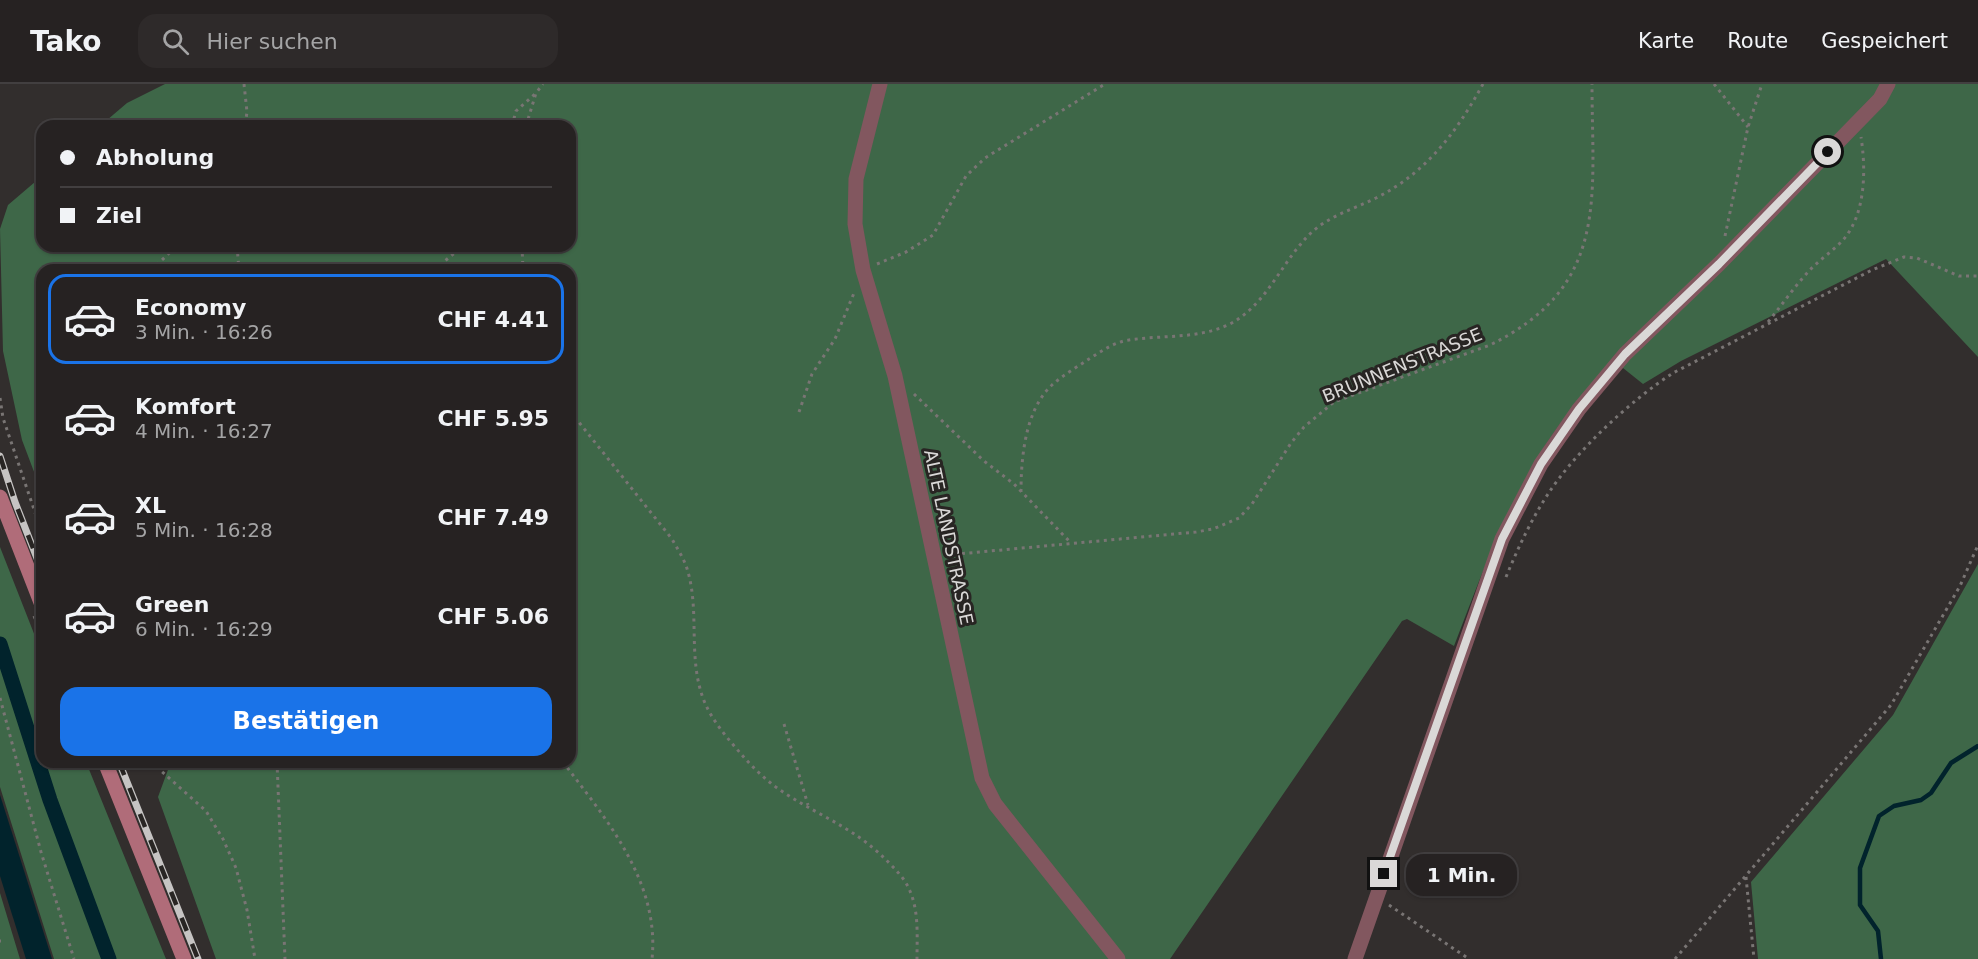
<!DOCTYPE html>
<html lang="de">
<meta charset="utf-8">
<style>
:root{--surface:#262222;--page:#2e2a2a;--text:#f1f3f6;--muted:#a4a4a5;--line:#423f40;--accent:#1a73e8}
body{margin:0;font-family:"DejaVu Sans",sans-serif;background:var(--page);color:var(--text);height:100vh;display:flex;flex-direction:column;font-size:22px;white-space:nowrap}
*{box-sizing:border-box;margin:0}
p{font-size:20px;color:var(--muted)}
.icon{flex:none;width:33px;height:33px;fill:none;stroke:currentColor;stroke-width:2;stroke-linecap:round;stroke-linejoin:round}
.map{position:relative;flex:1;overflow:hidden}
.sheet{position:absolute;left:36px;top:180px;width:540px;height:504px;display:flex;flex-direction:column;background:var(--surface);border-radius:18px;box-shadow:0 2px 4px #0004,0 0 0 2px var(--line)}
.sheet>*{flex:none}
.guide{position:absolute;left:36px;top:36px;width:540px;height:132px;border-radius:18px;box-shadow:0 2px 4px #0004,0 0 0 2px var(--line);display:grid;align-content:center;height:132px;padding:0 24px;background:var(--surface)}
.end{position:absolute;width:27px;height:27px;margin:-14px;border:8px solid #dad8d7;background:#111;box-shadow:0 0 0 3px #111}
.from{border-radius:50%}
.bubble{position:absolute;height:42px;border-radius:18px;background:var(--surface);box-shadow:0 2px 4px #0004,0 0 0 2px var(--line);font-size:20px;font-weight:700;line-height:42px;text-align:center}
.guide b{display:flex;align-items:center;gap:21px;height:57px;font-size:22px}
.guide b+b{border-top:2px solid var(--line)}
.guide i{width:15px;height:15px;background:var(--text)}
ul{padding:10px 0 0;list-style:none}
li{display:flex;align-items:center;gap:18px;height:90px;margin:0 12px 9px;padding:0 12px;border:3px solid transparent;border-radius:18px}
li div{flex:1}
li b{display:block;font-size:22px}
li em{font-style:normal;font-weight:700}
li.current{border-color:var(--accent)}
li>.icon{width:54px;height:54px;stroke-width:1.5}
.button{display:flex;gap:12px;margin-top:auto;padding:12px 24px}
.button a{flex:1;height:69px;border-radius:18px;background:var(--accent);color:#fff;font-size:24px;font-weight:700;line-height:69px;text-align:center}
header{display:flex;align-items:center;gap:36px;box-sizing:border-box;height:84px;padding:0 30px;background:var(--surface);border-bottom:2px solid var(--line)}
header strong{font-size:28px}
nav{display:flex;gap:33px;margin-inline-start:auto;font-size:21px}
.search{width:420px;height:54px;background:var(--page);display:flex;align-items:center;gap:15px;box-sizing:border-box;padding:0 21px;border-radius:18px;color:var(--muted);font-size:22px}
.map>svg:first-child{display:block}
.forest{fill:#3e6748}
.water{fill:#01232c}
.lines{fill:none;stroke-linecap:round;stroke-linejoin:round}
.stream{stroke:#01232c;stroke-width:4.5}
.canal{stroke:#01232c;stroke-width:15}
.path{stroke:#797574;stroke-width:3;stroke-dasharray:3 4.5;stroke-linecap:butt}
.minor{stroke:#82575f;stroke-width:15}
.secondary{stroke:#b06c79;stroke-width:15}
.rail-casing{stroke:#c6c4c3;stroke-width:7}
.rail{stroke:#282523;stroke-width:4.5;stroke-dasharray:14;stroke-linecap:butt}
.route{stroke:#dad8d7;stroke-width:8}
.labels{text-anchor:middle;dominant-baseline:central;stroke-width:6;stroke-linejoin:round;paint-order:stroke}
.street-label{font-size:18px;fill:#dad8d7;stroke:#282523}
</style>
<header>
<strong>Tako</strong>
<div class="search"><svg class="icon" aria-label="search" viewBox="0 0 24 24"><circle cx="10" cy="10" r="6"/><path d="M15 15l6 6"/></svg>Hier suchen</div>
<nav><a>Karte</a><a>Route</a><a>Gespeichert</a></nav>
</header>
<div class="map">
<svg width="1978" height="875" viewBox="0 0 1978 875">
<rect width="100%" height="100%" fill="#322e2d"/>
<path class="forest" d="M165 0H1978V273L1886 175 1681 277 1643 300 1613 276C1594 299 1572 322 1555 347 1510 410 1482 490 1454 562L1407 535 1402 537 1170 875H216L158 713 169 683 165 678H570V186H42V409L22 356 3 267 0 145 8 121 42 92V162H570V42H100L127 19Z
M0 463 42 570V678H86L166 875H54L0 703Z
M1978 480V875H1758L1751 798 1893 631Z
M0 809 20 875H0Z"/>
<path class="water" d="M0 711 52 875H26L0 792Z"/>
<g class="lines">
<path class="stream" d="M1881 875 1878 847 1860 821V784L1879 732 1894 722 1921 716 1931 709 1951 679 1978 662"/>
<path class="canal" d="M0 560 50 716 109 875"/>
<path class="path" d="M244 0 247 28 245 42
M1714 0 1748 43
M512 42 516 27 535 10
M526 42 536 9 543 0
M1725 152 1748 43 1762 0
M237 162 239 186
M522 162 523 186
M877 180 906 168 933 151 966 92 985 74 1105 0
M151 186 177 162
M434 186 463 162
M1768 238C1782 221 1794 203 1809 187 1819 176 1833 167 1843 156 1866 130 1866 85 1861 53
M914 310 984 377 1014 400 1071 459
M0 314 3 334 42 449
M570 327 672 455C678 466 685 476 688 488 700 530 687 577 705 619 713 638 729 656 742 671 755 686 770 700 786 710 825 735 859 746 892 782 899 789 906 797 910 807 919 828 917 853 917 875
M799 328 812 290 835 255 854 209
M1021 408C1021 374 1025 326 1052 301 1063 291 1077 283 1089 275 1102 267 1114 258 1129 256 1162 251 1197 255 1228 241 1268 221 1281 177 1312 148 1331 131 1354 125 1376 114 1427 88 1456 49 1483 0
M947 471 1196 448 1213 445 1239 434 1252 420 1291 359 1304 343 1334 318 1490 261C1610 202 1592 114 1592 0
M1506 493C1518 464 1531 436 1548 410 1576 367 1630 317 1673 289L1872 186 1904 173 1917 174 1959 192H1978
M34 532 42 552
M0 614 41 768 74 875
M784 640 808 721
M151 678 206 727 223 755 236 784 247 826 255 875
M277 678 285 875
M563 678C606 735 660 798 652 875
M1746 793 1754 875
M1389 821 1469 875
M0 857H1
M1675 875 1891 621 1960 502 1978 461"/>
<path class="minor" d="M880 0 856 95 855 140 863 186 895 292 982 694 995 720 1118 875
M1355 875 1502 455 1541 380 1579 325 1625 270 1719 180 1880 15 1888 0"/>
<path class="secondary" d="M0 413 42 521
M105 678 184 875"/>
<g class="rail-casing">
<path id="rail" d="M0 372 15 418 42 487
M119 678 198 875"/>
</g>
<use href="#rail" class="rail"/>
</g>
<g class="lines">
<path class="route" d="M1384 790 1502 455 1541 380 1579 325 1625 270 1719 180 1828 68"/>
</g>
<g class="labels">
<g class="street-label">
<text transform="translate(1402 281) rotate(-22)">BRUNNENSTRASSE</text>
<text transform="translate(949 453) rotate(78)">ALTE LANDSTRASSE</text>
</g>
</g>
</svg>
<i class="end from" style="left:1828px;top:68px"></i>
<i class="end" style="left:1384px;top:790px"></i>
<div class="bubble" style="left:1406px;top:770px;width:111px">1 Min.</div>
<div class="guide">
<b><i class="from"></i>Abholung</b>
<b><i></i>Ziel</b>
</div>
<section class="sheet">
<ul>
<li class="current"><svg class="icon" aria-label="car" viewBox="0 0 24 24"><path d="M5 17H2v-5l4-1 3-4h7l3 4 3 1v5h-3M9 17h6M6 11h13"/><circle cx="7" cy="17" r="2"/><circle cx="17" cy="17" r="2"/></svg><div><b>Economy</b><p>3 Min. · 16:26</p></div><em>CHF 4.41</em></li>
<li><svg class="icon" aria-label="car" viewBox="0 0 24 24"><path d="M5 17H2v-5l4-1 3-4h7l3 4 3 1v5h-3M9 17h6M6 11h13"/><circle cx="7" cy="17" r="2"/><circle cx="17" cy="17" r="2"/></svg><div><b>Komfort</b><p>4 Min. · 16:27</p></div><em>CHF 5.95</em></li>
<li><svg class="icon" aria-label="car" viewBox="0 0 24 24"><path d="M5 17H2v-5l4-1 3-4h7l3 4 3 1v5h-3M9 17h6M6 11h13"/><circle cx="7" cy="17" r="2"/><circle cx="17" cy="17" r="2"/></svg><div><b>XL</b><p>5 Min. · 16:28</p></div><em>CHF 7.49</em></li>
<li><svg class="icon" aria-label="car" viewBox="0 0 24 24"><path d="M5 17H2v-5l4-1 3-4h7l3 4 3 1v5h-3M9 17h6M6 11h13"/><circle cx="7" cy="17" r="2"/><circle cx="17" cy="17" r="2"/></svg><div><b>Green</b><p>6 Min. · 16:29</p></div><em>CHF 5.06</em></li>
</ul>
<div class="button"><a>Bestätigen</a></div>
</section>
</div>
